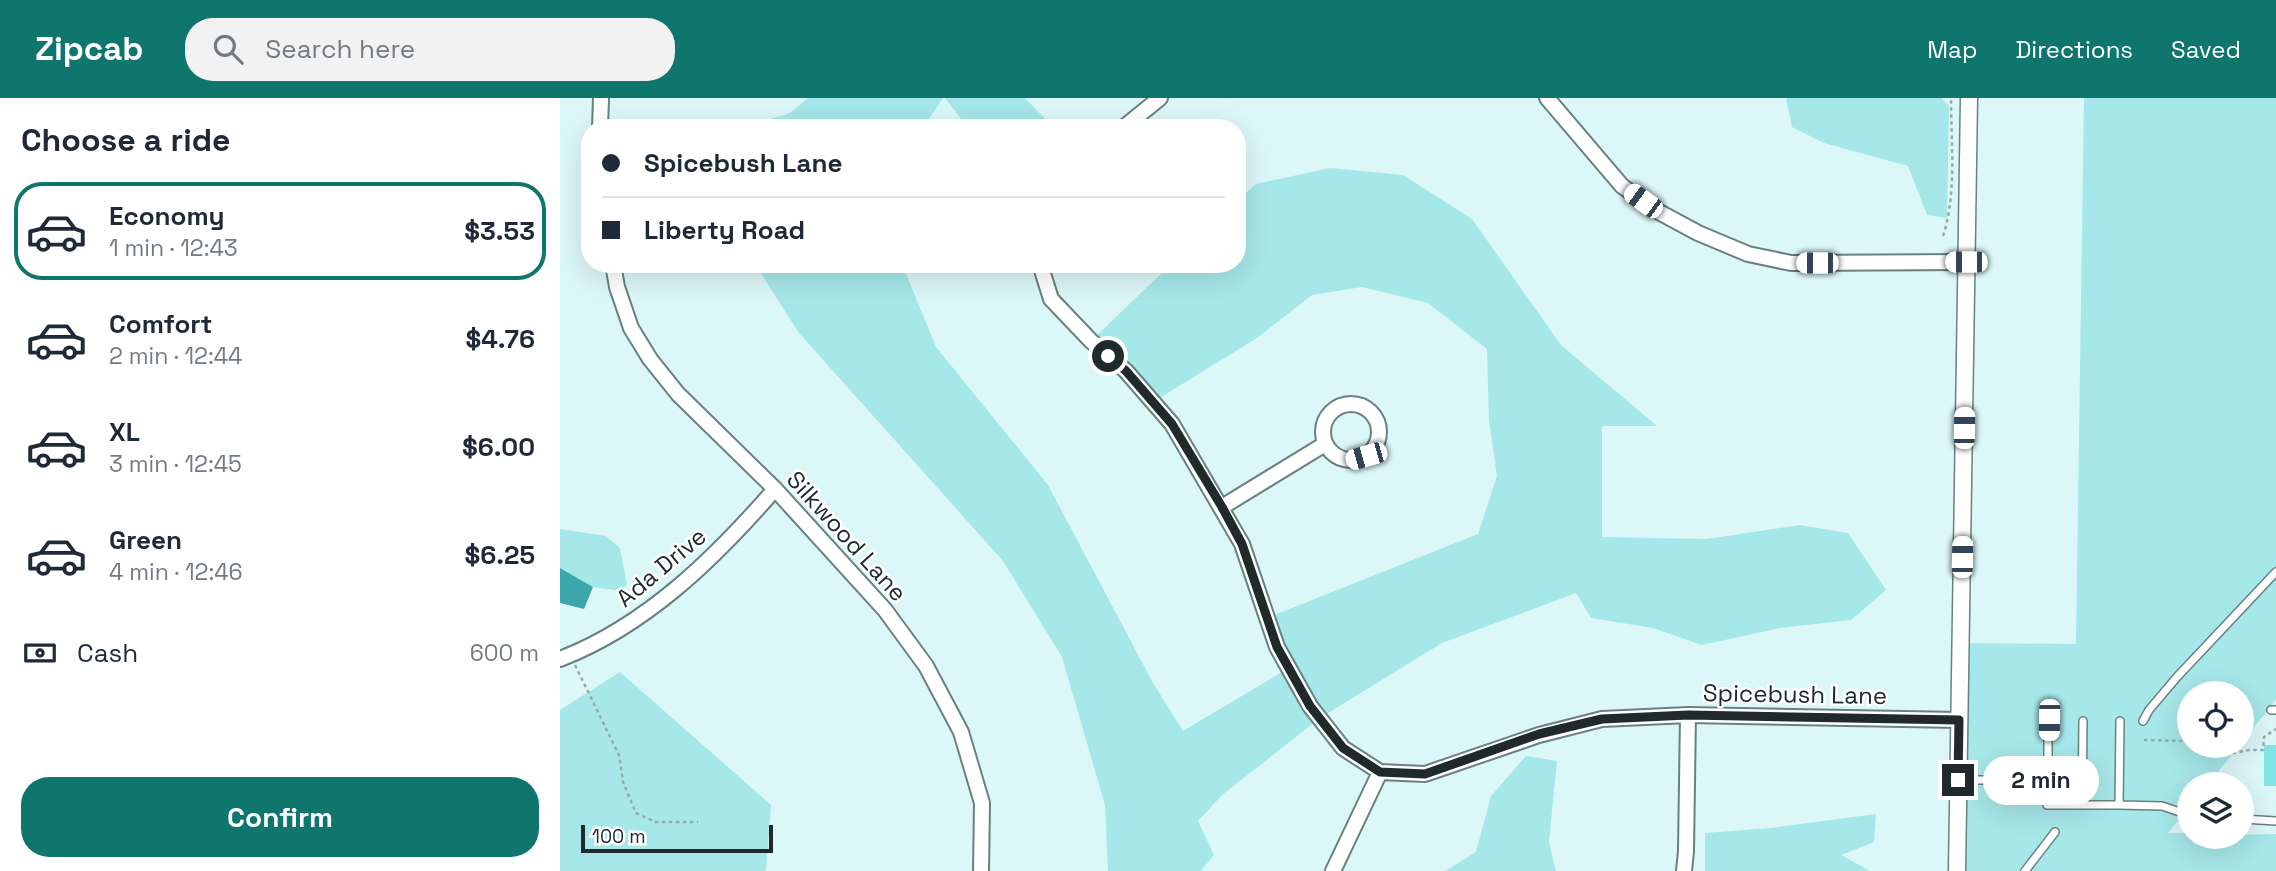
<!DOCTYPE html>
<meta charset="utf-8">
<style>
:root{--surface:#fff;--page:#f2f2f3;--text:#1f2937;--muted:#747a83;--line:#e0e1e3;--accent:#0f766e}
body{margin:0;font-family:"Space Grotesk",sans-serif;background:var(--page);color:var(--text);height:100vh;display:flex;flex-direction:column;font-size:26px;white-space:nowrap}
*{box-sizing:border-box;margin:0}
p{font-size:23px;color:var(--muted)}
.icon{flex:none;width:38px;height:38px;fill:none;stroke:currentColor;stroke-width:2;stroke-linecap:round;stroke-linejoin:round}
.map{position:relative;flex:1;overflow:hidden}
.panel{display:flex;flex-direction:column;background:var(--surface);width:560px}
.panel>*{flex:none}
.top-card{position:absolute;left:21px;top:21px;width:665px;height:154px;border-radius:28px;box-shadow:0 7px 28px #0002;display:grid;align-content:center;height:154px;padding:0 21px;background:var(--surface)}
.tools{position:absolute;left:1617px;top:583px;display:grid;gap:14px}
.tools a{display:grid;place-items:center;width:77px;height:77px;border-radius:50%;background:var(--surface);box-shadow:0 7px 28px #0002;font-size:35px}
.scale{position:absolute;left:21px;bottom:18px;width:192px;box-sizing:border-box;padding-left:7px;border:4px solid #202a2b;border-top:0;font-size:19px;line-height:24px;white-space:nowrap;color:#202a2b;-webkit-text-stroke:5px #fff;paint-order:stroke}
.end{position:absolute;width:32px;height:32px;margin:-16px;border:9px solid #202a2b;background:#fff;box-shadow:0 0 0 4px #fff}
.from{border-radius:50%}
.bubble{position:absolute;height:49px;border-radius:24px;background:var(--surface);box-shadow:0 7px 28px #0002;font-size:23px;font-weight:600;line-height:49px;text-align:center}
.car{position:absolute;width:21px;height:42px;margin:-21px -10px;border-radius:9px;box-shadow:0 0 5px 2px #0007;background:linear-gradient(#fff 24%,#345 0 40%,#fff 0 76%,#345 0 86%,#fff 0)}
.top-card b{display:flex;align-items:center;gap:24px;height:66px;font-size:26px}
.top-card b+b{border-top:2px solid var(--line)}
.top-card i{width:18px;height:18px;background:var(--text)}
ul{padding:0;list-style:none}
li{display:flex;align-items:center;gap:21px;height:98px;margin:0 14px 10px;padding:0 7px;border:4px solid transparent;border-radius:28px}
li div{flex:1}
li b{display:block;font-size:26px}
li em{font-style:normal;font-weight:600}
li.selected{border-color:var(--accent)}
li>.icon{width:63px;height:63px;stroke-width:1.5}
h2{padding:0 21px;font-size:32px;line-height:84px}
.pay{display:flex;align-items:center;gap:18px;height:77px;padding:0 21px;font-size:26px}
.pay p{margin-inline-start:auto}
.primary-button{display:flex;gap:14px;margin-top:auto;padding:14px 21px}
.primary-button a{flex:1;height:80px;border-radius:28px;background:var(--accent);color:#fff;font-size:28px;font-weight:600;line-height:80px;text-align:center}
header{display:flex;align-items:center;gap:42px;box-sizing:border-box;height:98px;padding:0 35px;background:var(--accent);color:#fff}
header strong{font-size:33px}
nav{display:flex;gap:38px;margin-inline-start:auto;font-size:24px}
.search{width:490px;height:63px;background:var(--page);display:flex;align-items:center;gap:18px;box-sizing:border-box;padding:0 24px;border-radius:28px;color:var(--muted);font-size:26px}
main{display:flex;flex:1;min-height:0}
.map>svg:first-child{display:block}
.green{fill:#a6e7e9}
.water{fill:#3ea7ab}
.building{fill:#81e5e9}
.lines{fill:none;stroke-linecap:round;stroke-linejoin:round}
.service-casing{stroke:#698182;stroke-width:10}
.minor-casing{stroke:#698182;stroke-width:18}
.tertiary-casing{stroke:#698182;stroke-width:19}
.path{stroke:#95aaab;stroke-width:2.5;stroke-dasharray:3.5 3.5;stroke-linecap:butt}
.service{stroke:#fff;stroke-width:7}
.minor{stroke:#fff;stroke-width:14}
.tertiary{stroke:#fff;stroke-width:16}
.route{stroke:#202a2b;stroke-width:9}
.labels{text-anchor:middle;dominant-baseline:central;stroke-width:5;stroke-linejoin:round;paint-order:stroke}
.street-label{font-size:24px;fill:#202a2b;stroke:#fff}
</style>
<header>
<strong>Zipcab</strong>
<div class="search"><svg class="icon" aria-label="search" viewBox="0 0 24 24"><circle cx="10" cy="10" r="6"/><path d="M15 15l6 6"/></svg>Search here</div>
<nav><a>Map</a><a>Directions</a><a>Saved</a></nav>
</header>
<main>
<section class="panel">
<h2>Choose a ride</h2>
<ul>
<li class="selected"><svg class="icon" aria-label="car" viewBox="0 0 24 24"><path d="M5 17H2v-5l4-1 3-4h7l3 4 3 1v5h-3M9 17h6M6 11h13"/><circle cx="7" cy="17" r="2"/><circle cx="17" cy="17" r="2"/></svg><div><b>Economy</b><p>1 min · 12:43</p></div><em>$3.53</em></li>
<li><svg class="icon" aria-label="car" viewBox="0 0 24 24"><path d="M5 17H2v-5l4-1 3-4h7l3 4 3 1v5h-3M9 17h6M6 11h13"/><circle cx="7" cy="17" r="2"/><circle cx="17" cy="17" r="2"/></svg><div><b>Comfort</b><p>2 min · 12:44</p></div><em>$4.76</em></li>
<li><svg class="icon" aria-label="car" viewBox="0 0 24 24"><path d="M5 17H2v-5l4-1 3-4h7l3 4 3 1v5h-3M9 17h6M6 11h13"/><circle cx="7" cy="17" r="2"/><circle cx="17" cy="17" r="2"/></svg><div><b>XL</b><p>3 min · 12:45</p></div><em>$6.00</em></li>
<li><svg class="icon" aria-label="car" viewBox="0 0 24 24"><path d="M5 17H2v-5l4-1 3-4h7l3 4 3 1v5h-3M9 17h6M6 11h13"/><circle cx="7" cy="17" r="2"/><circle cx="17" cy="17" r="2"/></svg><div><b>Green</b><p>4 min · 12:46</p></div><em>$6.25</em></li>
</ul>
<div class="pay"><svg class="icon" aria-label="cash" viewBox="0 0 24 24"><path d="M3 7h18v10H3z"/><circle cx="12" cy="12" r="2"/></svg>Cash<p>600 m</p></div>
<div class="primary-button"><a>Confirm</a></div>
</section>
<div class="map">
<svg width="1716" height="773" viewBox="0 0 1716 773">
<rect width="100%" height="100%" fill="#dcf7f8"/>
<path class="green" d="M248 0H383L363 30H182L230 15Z
M385 0H465L494 30H408Z
M1226 0H1382L1389 8 1387 120 1367 117 1348 68 1264 45 1232 29Z
M1524 0H1716V602L1682 644V595H1629V648H1679L1648 686H1629V709L1608 735H1629V738L1716 736V773H1397L1401 545 1516 546Z
M770 70 843 77 912 121 1001 247 1097 328H1042V439L1147 441 1240 427 1288 435 1326 492 1291 522 1220 530 1142 547 1093 530 1031 520 1016 495 882 545 760 620 662 697 638 723 654 757 641 773H548L545 707 502 559 443 463 239 235 195 166H342L376 249 488 387 593 585 623 633 729 570 707 520 918 436 937 378 929 323 927 251 868 205 802 189 752 197 697 240 593 304 531 243 611 166H677V103L696 86Z
M0 431 46 438 60 450 67 486 61 493 33 489 0 470Z
M60 574 211 707 206 773H0V612Z
M966 658 997 663 989 744 996 773H885L916 754 931 698Z
M1316 716 1314 744 1281 757 1310 773H1145V735L1211 730Z"/>
<path class="water" d="M0 470 33 489 24 511 0 505Z"/>
<path class="building" d="M1704 647H1716V688H1704Z"/>
<g class="lines">
<g class="service-casing">
<path id="service" d="M1711 612H1716
M1583 623 1589 612 1617 579 1716 474
M1399 682H1488V622
M1488 682 1487 707H1559L1560 623
M1522 707 1523 623
M1559 707 1602 708 1629 717
M1682 721 1716 723
M1465 773 1495 734"/>
</g>
<g class="minor-casing">
<path id="minor" d="M987 0 1062 88 1099 114 1138 135 1188 156 1231 165 1406 164
M40 30 41 0
M563 30 600 0
M53 166 57 189 71 230 90 261 118 296 215 391 325 512 366 568 401 634 422 705 421 773
M480 166 491 201 531 243 566 273 612 326 682 446 717 549 750 608 783 650 820 674 865 676 979 637 1042 621 1128 617 1399 622
M763 334a28 28 0 1 1 56 0a28 28 0 1 1-56 0Z
M662 409 765 346
M0 561C86 528 155 460 215 391
M773 773 820 674
M1124 773 1126 753 1128 617"/>
</g>
<g class="tertiary-casing">
<path id="tertiary" d="M1397 773 1409 0"/>
</g>
<path class="path" d="M1383 138C1397 95 1391 45 1391 0
M15 567 59 657 63 684 76 715 95 724H138
M1584 642 1629 643
M1649 648 1659 658 1689 652H1703L1704 639 1716 631"/>
<use href="#service" class="service"/>
<use href="#minor" class="minor"/>
<use href="#tertiary" class="tertiary"/>
</g>
<g class="lines">
<path class="route" d="M548 258 566 273 612 326 662 409 682 446 717 549 750 608 783 650 820 674 865 676 979 636 1042 621 1128 617 1399 622 1398 682"/>
</g>
<g class="labels">
<g class="street-label">
<text transform="translate(287 438) rotate(48)">Silkwood Lane</text>
<text transform="translate(101 469) rotate(-40)">Ada Drive</text>
<text transform="translate(1235 596) rotate(1)">Spicebush Lane</text>
</g>
</g>
</svg>
<div class="tools">
<a><svg class="icon" aria-label="locate" viewBox="0 0 24 24"><circle cx="12" cy="12" r="6"/><path d="M12 2v4M12 18v4M2 12h4M18 12h4"/></svg></a>
<a><svg class="icon" aria-label="layers" viewBox="0 0 24 24"><path d="M12 4l9 5-9 5-9-5zM3 14l9 5 9-5"/></svg></a>
</div>
<div class="scale">100 m</div>
<i class="end from" style="left:548px;top:258px"></i>
<i class="end" style="left:1398px;top:682px"></i>
<div class="bubble" style="left:1423px;top:658px;width:116px">2 min</div>
<i class="car" style="left:1083px;top:103px;rotate:306deg"></i>
<i class="car" style="left:1406px;top:164px;rotate:270deg"></i>
<i class="car" style="left:1257px;top:165px;rotate:270deg"></i>
<i class="car" style="left:1404px;top:330px;rotate:1deg"></i>
<i class="car" style="left:806px;top:358px;rotate:254deg"></i>
<i class="car" style="left:1402px;top:459px;rotate:1deg"></i>
<i class="car" style="left:1489px;top:622px;rotate:181deg"></i>
<div class="top-card">
<b><i class="from"></i>Spicebush Lane</b>
<b><i></i>Liberty Road</b>
</div>
</div>
</main>
